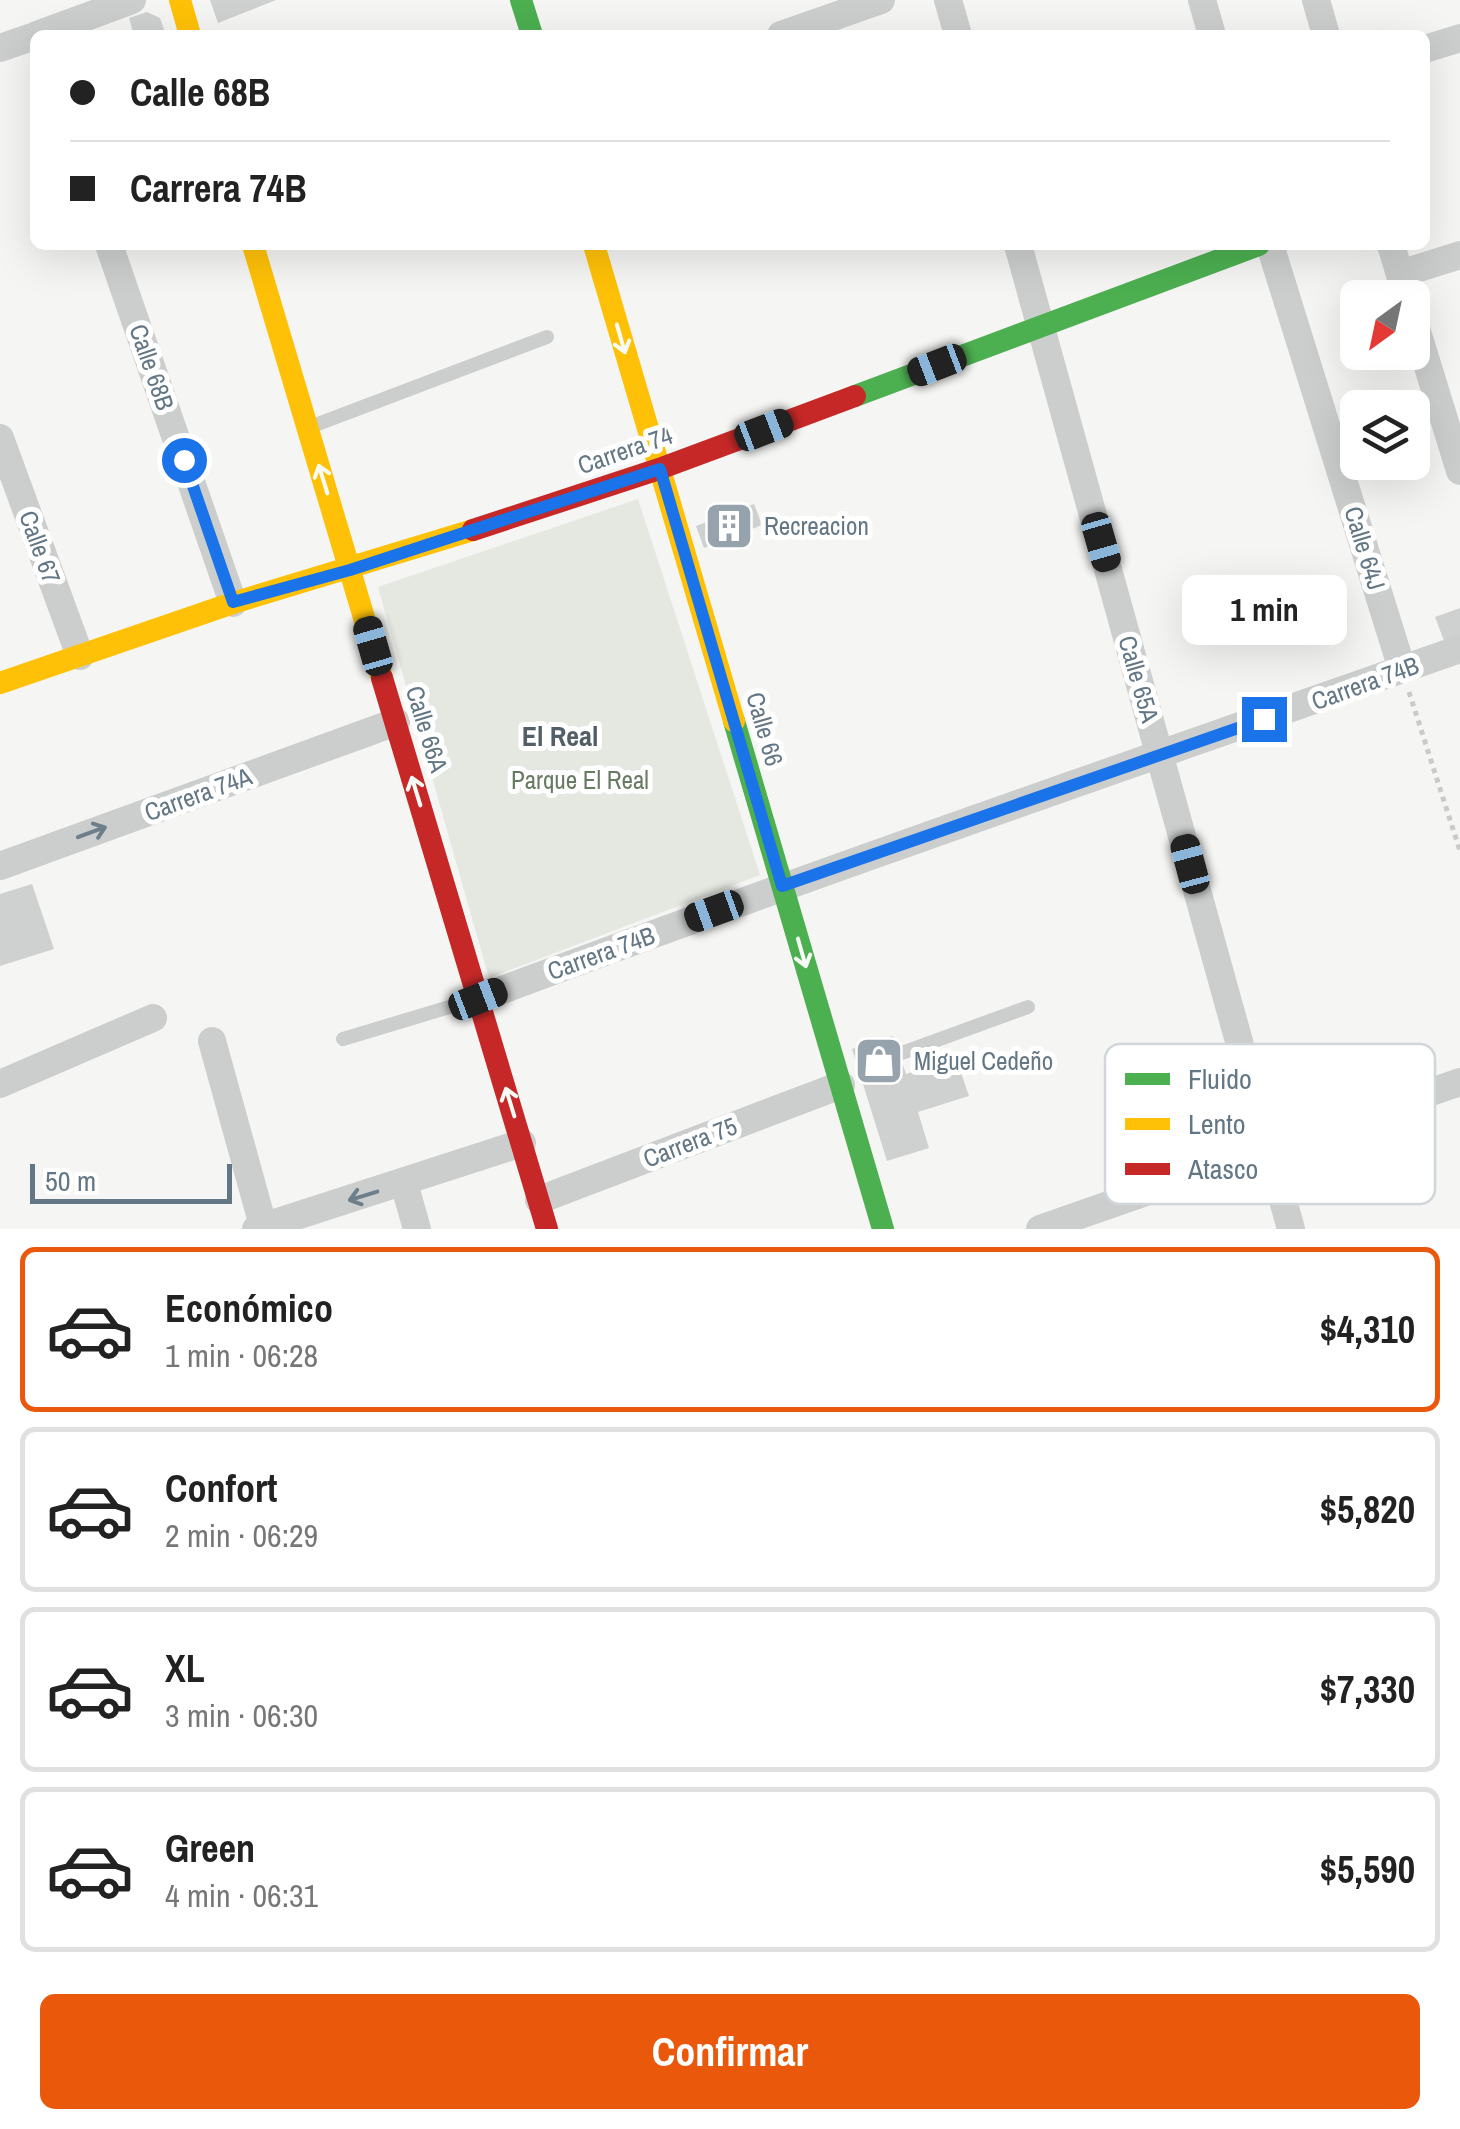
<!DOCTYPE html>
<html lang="es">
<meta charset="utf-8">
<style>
:root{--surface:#fff;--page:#f6f6f6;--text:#222;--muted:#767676;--line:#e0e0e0;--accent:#ea580c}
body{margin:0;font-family:"Archivo Narrow",sans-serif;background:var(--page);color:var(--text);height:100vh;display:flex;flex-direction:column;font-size:38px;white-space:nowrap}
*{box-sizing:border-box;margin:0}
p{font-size:32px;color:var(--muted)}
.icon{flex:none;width:55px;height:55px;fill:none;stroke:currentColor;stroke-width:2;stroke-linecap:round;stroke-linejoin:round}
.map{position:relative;height:1229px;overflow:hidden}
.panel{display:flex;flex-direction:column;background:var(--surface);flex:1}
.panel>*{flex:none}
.hud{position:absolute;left:30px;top:30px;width:1400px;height:220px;border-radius:15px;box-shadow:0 10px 40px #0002;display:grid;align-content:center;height:220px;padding:0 40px;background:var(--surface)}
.needle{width:65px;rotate:213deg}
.buttons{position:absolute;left:1340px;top:280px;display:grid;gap:20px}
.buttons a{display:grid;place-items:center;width:90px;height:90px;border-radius:15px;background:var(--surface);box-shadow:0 10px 40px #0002;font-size:50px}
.scale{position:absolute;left:30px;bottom:25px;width:202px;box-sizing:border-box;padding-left:10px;border:5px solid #637685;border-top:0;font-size:28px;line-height:35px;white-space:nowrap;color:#637685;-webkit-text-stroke:8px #fff;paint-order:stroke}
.end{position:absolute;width:45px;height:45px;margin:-22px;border:12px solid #1a73e8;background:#fff;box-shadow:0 0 0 5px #fff}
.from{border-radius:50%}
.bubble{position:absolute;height:70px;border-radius:15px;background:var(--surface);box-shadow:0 10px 40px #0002;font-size:32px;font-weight:800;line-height:70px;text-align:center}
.car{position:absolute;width:30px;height:60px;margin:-30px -15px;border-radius:12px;box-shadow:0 0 8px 2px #0007;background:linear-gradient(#222 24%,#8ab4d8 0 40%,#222 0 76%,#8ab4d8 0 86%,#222 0)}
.hud b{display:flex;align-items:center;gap:35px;height:95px;font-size:38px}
.hud b+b{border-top:2px solid var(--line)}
.hud i{width:25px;height:25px;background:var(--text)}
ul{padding:18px 0 0;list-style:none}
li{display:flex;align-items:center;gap:30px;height:165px;margin:0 20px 15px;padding:0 20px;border:5px solid var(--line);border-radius:15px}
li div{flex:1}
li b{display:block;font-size:38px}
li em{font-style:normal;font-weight:800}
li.selected{border-color:var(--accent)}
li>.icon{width:90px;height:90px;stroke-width:1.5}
.action{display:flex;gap:20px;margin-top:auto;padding:20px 40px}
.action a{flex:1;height:115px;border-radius:15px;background:var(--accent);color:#fff;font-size:40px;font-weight:800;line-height:115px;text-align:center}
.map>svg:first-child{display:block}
.green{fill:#e4e8e1}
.building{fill:#cfd1d0}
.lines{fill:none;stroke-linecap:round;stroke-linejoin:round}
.path{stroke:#cacacb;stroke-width:5;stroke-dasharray:5 5;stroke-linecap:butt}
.lane{stroke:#cccece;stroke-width:14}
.street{stroke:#cccece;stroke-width:28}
.fast{stroke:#4caf50;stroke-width:22}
.slow{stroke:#ffc107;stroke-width:22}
.jam{stroke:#c62828;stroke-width:22}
.oneway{stroke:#f6fbf6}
.oneway2{stroke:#6e7f8c}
.route{stroke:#1a73e8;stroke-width:12}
.labels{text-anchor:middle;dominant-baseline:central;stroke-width:10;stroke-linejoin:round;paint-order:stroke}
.street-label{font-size:25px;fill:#637685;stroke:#fff}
.poi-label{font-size:25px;fill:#637685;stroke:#fff;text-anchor:start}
.park-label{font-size:25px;fill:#677b62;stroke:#fff}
.neighbourhood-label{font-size:28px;font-weight:bold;fill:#525f69;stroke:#fff}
.key{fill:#fff;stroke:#d0d6da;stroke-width:2.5}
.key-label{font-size:28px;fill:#637685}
</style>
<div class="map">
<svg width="1460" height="1229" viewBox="0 0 1460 1229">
<rect width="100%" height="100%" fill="#f5f5f3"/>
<path class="green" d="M638 499 760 875 489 978 378 587Z"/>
<path class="building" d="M210 0H276L218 23Z
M147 12 160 18 166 35H134L129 18Z
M754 504 762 525 704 548 696 526Z
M1460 608V635L1444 641 1435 617Z
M32 884 54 949 0 966V894Z
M893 1036 906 1074 956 1058 969 1096 918 1112 929 1148 887 1161 852 1049Z"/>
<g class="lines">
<path class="path" d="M1409 692 1460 851"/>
<path class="lane" d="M310 427 547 337
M343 1039 476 999
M899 1054 1028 1007"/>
<path class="street" d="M948 0 958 35
M1202 0 1212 35
M1316 0 1326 35
M37 35 132 0
M781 35 881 0
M0 48 35 36
M1425 49 1460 38
M109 245 233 603
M1018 245 1291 1229
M1270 245 1402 669
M1391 245 1407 298
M1400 274 1460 255
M1412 315 1460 471
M0 438 80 656
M0 866 396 722
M478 999C804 877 1132 764 1460 649
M212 1041 264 1229
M0 1084 153 1018
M404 1183 417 1229
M539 1200 841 1085
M256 1229 522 1143
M1040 1229 1460 1082"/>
<path class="fast" d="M521 0 532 35
M855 396 1259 245
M734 721 883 1229"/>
<path class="slow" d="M180 0 190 35
M253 245 382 678
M594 245 734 721
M0 683 233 603 473 530"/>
<path class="jam" d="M473 530 659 469 855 396
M382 678 547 1229"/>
</g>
<defs><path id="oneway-shaft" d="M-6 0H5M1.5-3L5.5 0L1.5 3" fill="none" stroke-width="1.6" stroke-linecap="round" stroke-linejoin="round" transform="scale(2.5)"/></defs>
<g class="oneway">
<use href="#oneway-shaft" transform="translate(621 339) rotate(74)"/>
<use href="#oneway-shaft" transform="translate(323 479) rotate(-107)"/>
<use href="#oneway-shaft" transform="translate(416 791) rotate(-107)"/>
<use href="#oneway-shaft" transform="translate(802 953) rotate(74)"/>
<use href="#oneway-shaft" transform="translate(510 1102) rotate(-107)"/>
</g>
<g class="oneway2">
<use href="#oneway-shaft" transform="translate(92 832) rotate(-20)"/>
<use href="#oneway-shaft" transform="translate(363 1196) rotate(163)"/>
</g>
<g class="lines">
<path class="route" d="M184 460 233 602 350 570 660 469 782 886 1264 719"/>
</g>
<defs>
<g id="building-square" transform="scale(2.5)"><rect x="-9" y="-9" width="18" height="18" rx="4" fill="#96a2ac" stroke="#fff"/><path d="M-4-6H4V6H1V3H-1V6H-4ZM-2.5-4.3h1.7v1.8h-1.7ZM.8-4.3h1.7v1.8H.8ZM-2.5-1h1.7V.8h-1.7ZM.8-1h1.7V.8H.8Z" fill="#fff"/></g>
<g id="shop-square" transform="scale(2.5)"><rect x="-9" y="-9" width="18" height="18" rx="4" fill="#96a2ac" stroke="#fff"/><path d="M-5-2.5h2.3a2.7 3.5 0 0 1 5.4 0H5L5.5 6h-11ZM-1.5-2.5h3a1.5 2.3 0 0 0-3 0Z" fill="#fff"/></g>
</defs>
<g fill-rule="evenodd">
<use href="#building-square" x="729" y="526"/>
<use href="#shop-square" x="879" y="1061"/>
</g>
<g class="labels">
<g class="street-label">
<text transform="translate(152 367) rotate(71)">Calle 68B</text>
<text transform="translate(625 450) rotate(-19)">Carrera 74</text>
<text transform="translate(40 547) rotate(70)">Calle 67</text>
<text transform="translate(1365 548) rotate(73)">Calle 64J</text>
<text transform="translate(1139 679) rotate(74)">Calle 65A</text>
<text transform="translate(1365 683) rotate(-20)">Carrera 74B</text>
<text transform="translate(427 729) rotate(73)">Calle 66A</text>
<text transform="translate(765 729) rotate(74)">Calle 66</text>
<text transform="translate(198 794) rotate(-20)">Carrera 74A</text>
<text transform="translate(601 953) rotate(-20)">Carrera 74B</text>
<text transform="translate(690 1142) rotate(-21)">Carrera 75</text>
</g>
<g class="poi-label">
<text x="764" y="526">Recreacion</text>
<text x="914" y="1061">Miguel Cedeño</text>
</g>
<g class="park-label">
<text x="580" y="780">Parque El Real</text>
</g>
<g class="neighbourhood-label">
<text x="560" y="736">El Real</text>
</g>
</g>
<rect x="1105" y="1044" width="330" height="160" rx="15" class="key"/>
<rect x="1125" y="1073" width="45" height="12" fill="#4caf50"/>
<rect x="1125" y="1118" width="45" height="12" fill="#ffc107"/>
<rect x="1125" y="1163" width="45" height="12" fill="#c62828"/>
<g class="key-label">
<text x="1188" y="1089">Fluido</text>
<text x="1188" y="1134">Lento</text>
<text x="1188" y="1179">Atasco</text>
</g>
</svg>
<div class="buttons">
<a><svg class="needle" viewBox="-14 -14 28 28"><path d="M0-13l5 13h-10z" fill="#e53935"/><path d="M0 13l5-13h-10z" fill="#767676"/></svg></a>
<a><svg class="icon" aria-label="layers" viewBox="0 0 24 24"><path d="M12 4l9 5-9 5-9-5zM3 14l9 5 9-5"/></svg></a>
</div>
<div class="scale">50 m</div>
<i class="end from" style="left:184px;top:460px"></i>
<i class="end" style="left:1264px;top:719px"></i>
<div class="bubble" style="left:1182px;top:575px;width:165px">1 min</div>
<i class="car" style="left:937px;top:365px;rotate:249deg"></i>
<i class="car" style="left:764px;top:430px;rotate:69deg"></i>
<i class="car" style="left:1101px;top:542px;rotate:164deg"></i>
<i class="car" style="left:373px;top:646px;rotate:344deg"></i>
<i class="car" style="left:1190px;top:864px;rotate:345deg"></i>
<i class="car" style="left:714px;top:911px;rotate:250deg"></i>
<i class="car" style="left:478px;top:999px;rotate:69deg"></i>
<div class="hud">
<b><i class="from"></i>Calle 68B</b>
<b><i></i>Carrera 74B</b>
</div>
</div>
<section class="panel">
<ul>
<li class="selected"><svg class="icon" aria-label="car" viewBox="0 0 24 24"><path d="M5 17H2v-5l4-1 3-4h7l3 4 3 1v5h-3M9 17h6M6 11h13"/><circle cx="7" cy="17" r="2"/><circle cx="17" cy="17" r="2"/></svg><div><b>Económico</b><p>1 min · 06:28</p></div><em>$4,310</em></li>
<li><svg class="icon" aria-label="car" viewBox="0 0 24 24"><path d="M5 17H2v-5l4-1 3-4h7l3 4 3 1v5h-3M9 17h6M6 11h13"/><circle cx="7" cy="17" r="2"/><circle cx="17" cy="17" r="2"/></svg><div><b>Confort</b><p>2 min · 06:29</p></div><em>$5,820</em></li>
<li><svg class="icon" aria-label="car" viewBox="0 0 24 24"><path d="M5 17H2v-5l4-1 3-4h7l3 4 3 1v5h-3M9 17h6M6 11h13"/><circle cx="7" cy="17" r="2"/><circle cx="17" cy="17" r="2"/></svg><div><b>XL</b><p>3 min · 06:30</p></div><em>$7,330</em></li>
<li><svg class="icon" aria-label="car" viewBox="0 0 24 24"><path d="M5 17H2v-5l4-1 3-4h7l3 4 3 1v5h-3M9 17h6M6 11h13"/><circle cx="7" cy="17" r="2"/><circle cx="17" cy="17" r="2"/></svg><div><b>Green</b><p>4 min · 06:31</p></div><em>$5,590</em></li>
</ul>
<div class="action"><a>Confirmar</a></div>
</section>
